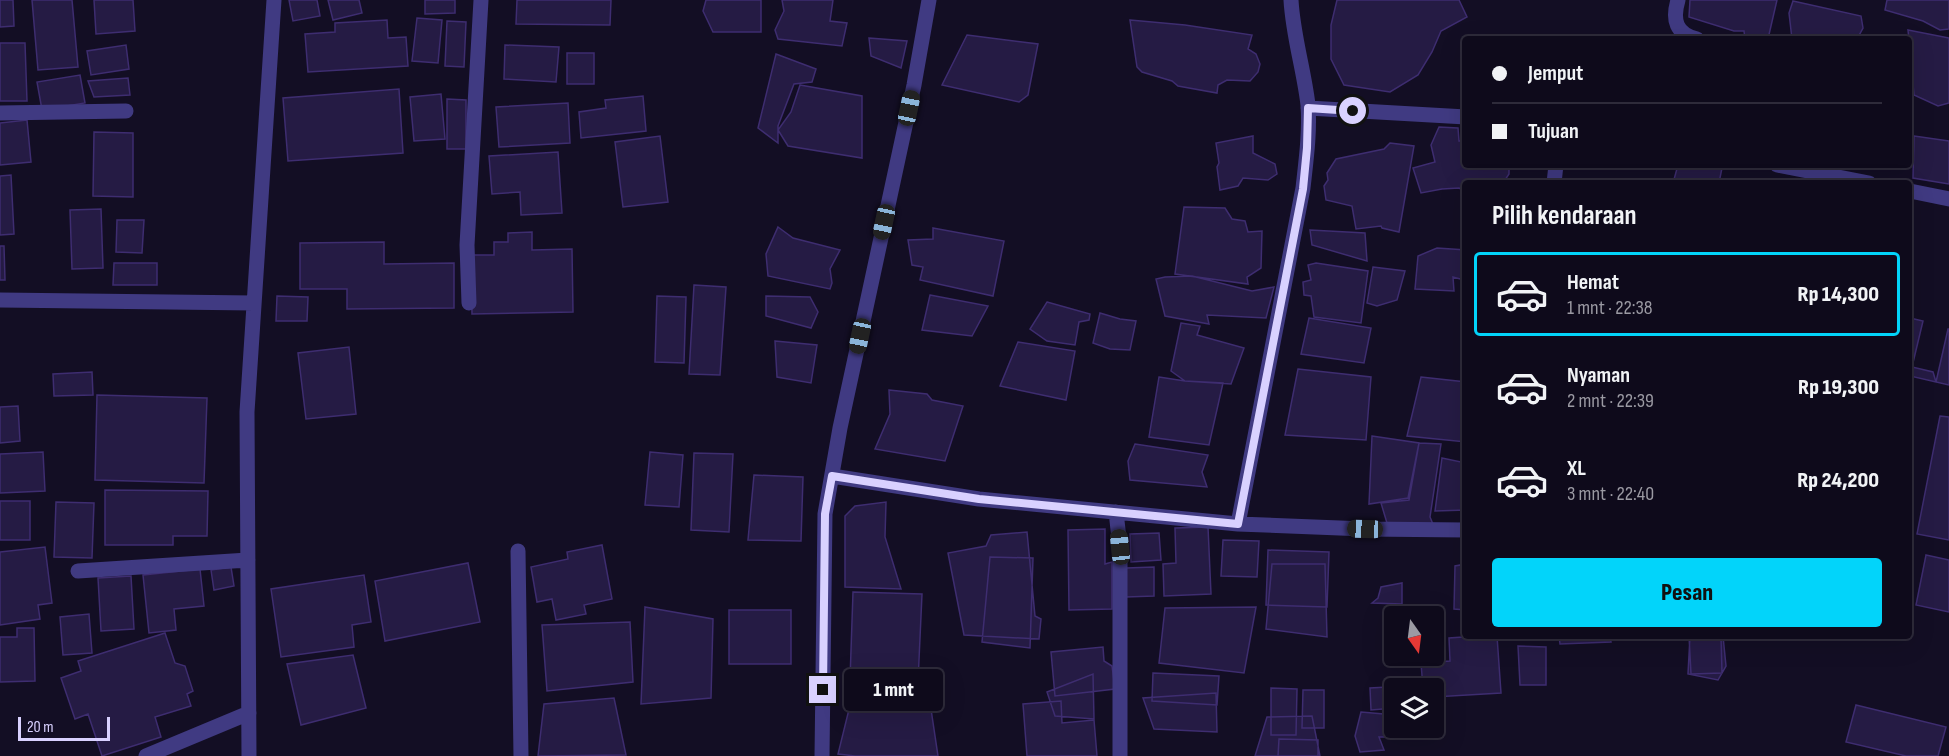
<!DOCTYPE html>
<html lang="id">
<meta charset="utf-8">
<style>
:root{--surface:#0e0a1b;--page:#171324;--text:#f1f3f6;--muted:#9b9aa3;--line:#2e2b3a;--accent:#02d4fa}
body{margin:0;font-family:"Sofia Sans Condensed",sans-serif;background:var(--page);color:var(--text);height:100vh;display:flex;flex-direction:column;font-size:22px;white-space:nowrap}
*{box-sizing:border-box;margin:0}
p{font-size:20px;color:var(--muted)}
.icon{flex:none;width:33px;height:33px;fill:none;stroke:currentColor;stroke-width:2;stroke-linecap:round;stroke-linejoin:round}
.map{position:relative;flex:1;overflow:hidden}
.drawer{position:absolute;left:1462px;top:180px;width:450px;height:459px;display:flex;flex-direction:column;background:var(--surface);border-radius:6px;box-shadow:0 6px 24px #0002,0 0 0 2px var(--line)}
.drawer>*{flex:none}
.banner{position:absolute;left:1462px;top:36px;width:450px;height:132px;border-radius:6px;box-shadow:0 6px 24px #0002,0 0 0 2px var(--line);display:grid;align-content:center;height:132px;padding:0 30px;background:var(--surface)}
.needle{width:39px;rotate:166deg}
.controls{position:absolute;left:1384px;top:606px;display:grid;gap:12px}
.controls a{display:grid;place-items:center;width:60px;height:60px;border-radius:6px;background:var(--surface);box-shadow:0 6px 24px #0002,0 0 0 2px var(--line);font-size:30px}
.scale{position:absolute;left:18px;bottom:15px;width:92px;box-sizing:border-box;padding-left:6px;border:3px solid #d9d1ff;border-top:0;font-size:16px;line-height:21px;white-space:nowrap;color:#d9d1ff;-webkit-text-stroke:4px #130e24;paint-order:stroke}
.end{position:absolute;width:27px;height:27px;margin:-14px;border:8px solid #d9d1ff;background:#111;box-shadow:0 0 0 3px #111}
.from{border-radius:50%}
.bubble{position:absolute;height:42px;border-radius:6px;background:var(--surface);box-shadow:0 6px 24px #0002,0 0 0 2px var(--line);font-size:20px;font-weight:800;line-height:42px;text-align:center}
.car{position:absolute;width:18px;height:36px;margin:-18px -9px;border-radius:8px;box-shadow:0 0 4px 2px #0007;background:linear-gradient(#222 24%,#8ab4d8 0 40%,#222 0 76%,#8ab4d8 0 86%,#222 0)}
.banner b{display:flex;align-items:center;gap:21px;height:57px;font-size:22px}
.banner b+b{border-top:2px solid var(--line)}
.banner i{width:15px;height:15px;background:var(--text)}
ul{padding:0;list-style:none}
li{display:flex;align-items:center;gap:18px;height:84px;margin:0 12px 9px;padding:0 18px;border:3px solid transparent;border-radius:6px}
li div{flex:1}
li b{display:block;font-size:22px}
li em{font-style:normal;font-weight:800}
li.active{border-color:var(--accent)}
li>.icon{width:54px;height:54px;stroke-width:1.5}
h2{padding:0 30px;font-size:27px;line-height:72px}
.button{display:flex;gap:12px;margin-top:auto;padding:12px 30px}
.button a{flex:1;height:69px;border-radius:6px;background:var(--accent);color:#111;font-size:24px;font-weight:800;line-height:69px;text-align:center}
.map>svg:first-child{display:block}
.building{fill:#251b44;stroke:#3e2d70;stroke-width:1.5}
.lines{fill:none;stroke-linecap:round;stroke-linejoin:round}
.minor{stroke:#403a82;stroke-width:15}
.route{stroke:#d9d1ff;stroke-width:8}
</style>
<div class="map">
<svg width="1949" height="756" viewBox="0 0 1949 756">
<rect width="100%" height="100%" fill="#130e24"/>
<path class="building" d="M0 0H13L14 26 0 27Z
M32 0H72L78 67 38 70Z
M94 0H133L135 31 96 34Z
M289 0H317L320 16 293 21Z
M328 0H359L362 13 333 20Z
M425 0H455V13L425 14Z
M517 0H611L610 25 516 24Z
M706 0H761V32H713L703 11Z
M782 0H833L830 21 847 23 842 46 778 39 775 30 784 11Z
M1337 0H1459L1467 17 1441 31 1432 52 1418 75 1390 92 1344 85 1331 59V25Z
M1690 0H1777L1768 39H1745L1744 31H1734L1689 17Z
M1887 0H1949V29L1940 30 1923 21 1885 10Z
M1793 1 1861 16 1863 28 1857 39H1792L1789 13Z
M417 18 442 20 438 63 412 61Z
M387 20 388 38 406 37 408 66 308 72 305 34 335 32V23Z
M1130 20 1185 25 1252 35 1248 49 1256 54 1260 64 1258 72 1250 81 1227 80 1218 85 1217 93 1178 86 1172 81 1142 72 1137 67Z
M447 21 466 22 464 67 445 66Z
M1908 30 1949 38V103L1938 106 1914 95Z
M967 35 1038 44 1028 95 1019 102 942 85Z
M869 38 907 41 901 68 871 56Z
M0 43H25L27 101H0Z
M126 45 129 69 91 75 87 51Z
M505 45 559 47 556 82 504 79Z
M567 53H594V84H567Z
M776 54 816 69 812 82 794 84 778 126V143L758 128Z
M80 75 85 103 42 110 37 82Z
M128 78 130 95 94 97 88 81Z
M800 85 862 96V158L788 146 778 130 791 112Z
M399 89 403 153 288 161 283 98Z
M441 94 445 139 414 141 410 97Z
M643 96 646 131 581 138 579 112 606 108 605 100Z
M447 99 466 100V149H447Z
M568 103 570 143 499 147 496 107Z
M27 120 31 162 0 165V123Z
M1439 127 1458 128 1459 141H1466V165H1509V174L1503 183H1466V193L1459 188 1442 189 1421 193 1413 168 1435 162 1431 145Z
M94 132 133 133V197L93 196Z
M660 136 668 202 623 207 615 142Z
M1253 136V153L1275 164 1277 174 1268 180 1243 178 1238 186 1220 190 1217 167 1219 163 1216 143Z
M1914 136 1949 141V184L1913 178Z
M1390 143 1414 146 1399 232 1382 228 1381 226 1356 229 1352 206 1326 200 1324 186 1328 180 1327 173 1336 159 1384 149Z
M558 152 562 213 521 215 520 192 492 194 489 156Z
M1678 165 1722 168 1719 183H1673Z
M11 175 14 234 0 235V176Z
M1184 207 1225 208 1232 219 1245 221 1248 232 1262 231 1261 268 1247 277 1248 284 1175 274Z
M101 209 103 268 72 269 70 210Z
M117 220H144L142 253 116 252Z
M778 227 793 238 840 250 830 269 832 283 830 289 768 276 766 254Z
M933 228 1004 241 993 296 920 280 923 267 912 265 908 240 933 239Z
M1310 230 1365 233 1367 261 1312 245Z
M532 232V250L572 249 573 312 472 314 471 255H494V242H508V233Z
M384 242V264L454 263V308L347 309V289H300V243Z
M0 246H4L5 280H0Z
M1437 248 1466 250 1464 280 1453 277 1454 291 1415 289 1418 256Z
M114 263H157V285H113Z
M1316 263 1368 271 1361 323 1314 317 1311 296 1304 295 1303 282 1311 280 1308 265Z
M1373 267 1405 271 1397 300 1377 306 1367 303Z
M1192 276 1252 291 1274 287 1266 318 1207 315 1209 324 1165 316 1156 279 1165 277Z
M694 285 726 287 720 375 689 374Z
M930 295 988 306 972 336 922 330Z
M277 296 308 297 307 321H276Z
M657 296 686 297 684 363 655 362Z
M766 296 810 297 818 312 811 328 766 316Z
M1047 302 1090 314 1089 320 1079 322 1075 345 1047 341 1030 329Z
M1100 313 1120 319 1136 321 1130 350 1110 349 1093 343Z
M1309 318 1371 328 1364 363 1301 354Z
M1910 318 1923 321 1912 367 1933 372 1936 382 1910 376Z
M1181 323 1200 326 1197 335 1244 348 1231 384 1185 381 1171 371Z
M1948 329H1949V385L1936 382Z
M775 341 817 345 811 383 777 377Z
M1018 342 1075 351 1066 400 1000 386Z
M349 347 356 414 306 419 298 353Z
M1298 369 1371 377 1366 440 1285 435Z
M92 372 93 395 54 396 53 374Z
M1159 377 1185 381 1223 383 1209 445 1149 437Z
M1421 377 1466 382V442L1407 436Z
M889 390 927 394 932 400 963 406 945 461 875 449 890 414Z
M97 395 207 398 204 483 95 480Z
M18 406 20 441 0 443V407Z
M1940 416 1949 417V540L1917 534Z
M1372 436 1419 443 1408 498 1369 504Z
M1419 443 1441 444 1430 517 1435 529 1387 523 1381 503 1409 500Z
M1135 444 1208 455 1202 472 1207 487 1130 480 1128 461Z
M43 452 45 491 0 493V454Z
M650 452 683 455 679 507 645 505Z
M694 453 733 454 729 532 691 530Z
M1442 458 1466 463V510L1435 511Z
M754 475 803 477 801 541 748 540Z
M105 490 208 491 207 536H173V545H105Z
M0 501H30V540H0Z
M56 502 94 503 92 558 54 557Z
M886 502 885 537 901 589 845 587V516L855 506Z
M1208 527 1211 594 1164 596 1163 564 1176 563 1175 528Z
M1105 529V564L1112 562V609L1069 610 1068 530Z
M1027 532 1035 616 1041 619 1039 639 964 635 948 553 986 546 991 535Z
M1159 533 1161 560 1131 562 1130 534Z
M1223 540 1259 541 1257 577 1221 576Z
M602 545 612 599 584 605 586 614 556 620 552 599 537 602 531 567 568 559 567 552Z
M45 547 52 603 38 605 40 619 0 625V552Z
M1268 550 1329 552 1327 607 1266 605Z
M1926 555 1949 560V612L1916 605Z
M990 557 1033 558 1030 648 982 642Z
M468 563 480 622 385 641 375 581Z
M1272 564H1325L1327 637 1266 629Z
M1466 564V610L1454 609 1455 566Z
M231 567 234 586 214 590 211 570Z
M1154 567V596L1126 597V568Z
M200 569 204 606 174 609 176 630 149 633 143 575Z
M364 575 371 622 352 625 354 647 281 657 271 589Z
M131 576 134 629 101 631 98 578Z
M1402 583V604L1372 603 1378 598 1381 587Z
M853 592 922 594 918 682 850 680Z
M645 607 713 619 711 698 641 704Z
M1256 607 1244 673 1159 663 1165 608Z
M729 610H791V664H729Z
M89 614 92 653 63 655 60 617Z
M630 622 633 682 547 691 542 625Z
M17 628H34L35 681 0 682V637H17Z
M165 633 175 663 185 666 193 691 187 694 191 706 155 717 161 737 102 756 88 714 75 719 61 678 81 671 78 661Z
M1478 636H1497L1501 693 1434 697V688H1423L1421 663 1450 661 1449 638Z
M1559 636H1610L1611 642 1560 644Z
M1617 636H1656L1654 639Z
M1689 636H1721L1722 673 1691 674Z
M1690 636H1723L1726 666 1718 680 1688 674Z
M1518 646 1546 647V685H1520Z
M1103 647 1104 661 1112 666 1115 689 1055 696 1051 652Z
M353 655 366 708 301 725 287 664Z
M1153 673 1219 676 1217 705 1152 701Z
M1093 674 1094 719 1055 716 1047 692Z
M1406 686V688H1395V708L1371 710 1370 688Z
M1271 688 1297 689 1296 735H1271Z
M854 689H928L938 756H855L838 754Z
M1303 690H1324V728H1302Z
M1216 693 1217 732 1154 729 1143 698Z
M614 698 626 755 538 756 544 704Z
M1061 701 1062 723 1094 720 1097 756H1027L1023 704Z
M1856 705 1946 727 1938 756H1906L1846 742Z
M1361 712 1395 715V728H1406L1405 737H1379L1384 750 1360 752 1355 736Z
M1312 716 1320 756H1255L1267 717Z
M1279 739 1318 740V756H1278Z"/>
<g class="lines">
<path class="minor" d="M1678 0C1672 20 1676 34 1697 39
M1308 108 1466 117
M0 113 126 111
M1777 165 1869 183
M1554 183 1556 165
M1910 191 1949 199
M0 300 254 303
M469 303 467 245 481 0
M832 476 979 499 1238 524 1365 529 1466 530
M1116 512 1120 547V756
M1238 524 1303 188C1306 161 1310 132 1308 105 1304 70 1293 36 1291 0
M518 551 521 756
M78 571 248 560
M146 756 249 713
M249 756 247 412 274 0
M822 756 825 514 840 428 914 85 929 0"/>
</g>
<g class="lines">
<path class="route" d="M823 690 825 514 832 476 979 499 1238 524 1303 189 1307 148 1308 108 1353 111"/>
</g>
</svg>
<div class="controls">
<a><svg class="needle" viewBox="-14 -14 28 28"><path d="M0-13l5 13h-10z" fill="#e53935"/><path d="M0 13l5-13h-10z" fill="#9b9aa3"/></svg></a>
<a><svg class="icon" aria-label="layers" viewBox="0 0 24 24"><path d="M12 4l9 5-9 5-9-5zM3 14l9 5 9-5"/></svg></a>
</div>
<div class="scale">20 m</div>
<i class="end from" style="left:1353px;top:111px"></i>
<i class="end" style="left:823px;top:690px"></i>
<div class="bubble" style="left:844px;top:669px;width:99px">1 mnt</div>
<i class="car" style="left:909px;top:108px;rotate:12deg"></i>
<i class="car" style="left:884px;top:222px;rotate:192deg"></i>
<i class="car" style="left:860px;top:336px;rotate:192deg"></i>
<i class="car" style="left:1365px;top:529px;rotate:272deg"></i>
<i class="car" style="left:1120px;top:547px;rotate:354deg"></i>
<div class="banner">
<b><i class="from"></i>Jemput</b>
<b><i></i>Tujuan</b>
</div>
<section class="drawer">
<h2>Pilih kendaraan</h2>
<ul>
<li class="active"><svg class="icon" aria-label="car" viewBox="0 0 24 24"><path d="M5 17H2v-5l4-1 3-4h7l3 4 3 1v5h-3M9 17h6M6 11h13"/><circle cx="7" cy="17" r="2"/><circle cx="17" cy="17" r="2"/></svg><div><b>Hemat</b><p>1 mnt · 22:38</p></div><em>Rp 14,300</em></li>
<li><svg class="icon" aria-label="car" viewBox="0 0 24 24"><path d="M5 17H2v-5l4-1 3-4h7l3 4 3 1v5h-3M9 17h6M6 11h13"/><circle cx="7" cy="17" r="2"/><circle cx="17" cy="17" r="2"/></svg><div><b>Nyaman</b><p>2 mnt · 22:39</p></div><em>Rp 19,300</em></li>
<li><svg class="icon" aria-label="car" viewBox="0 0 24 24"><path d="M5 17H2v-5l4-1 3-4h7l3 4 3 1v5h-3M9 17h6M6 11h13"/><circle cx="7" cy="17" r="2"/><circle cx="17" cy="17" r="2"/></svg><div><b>XL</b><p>3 mnt · 22:40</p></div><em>Rp 24,200</em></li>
</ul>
<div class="button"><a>Pesan</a></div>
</section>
</div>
